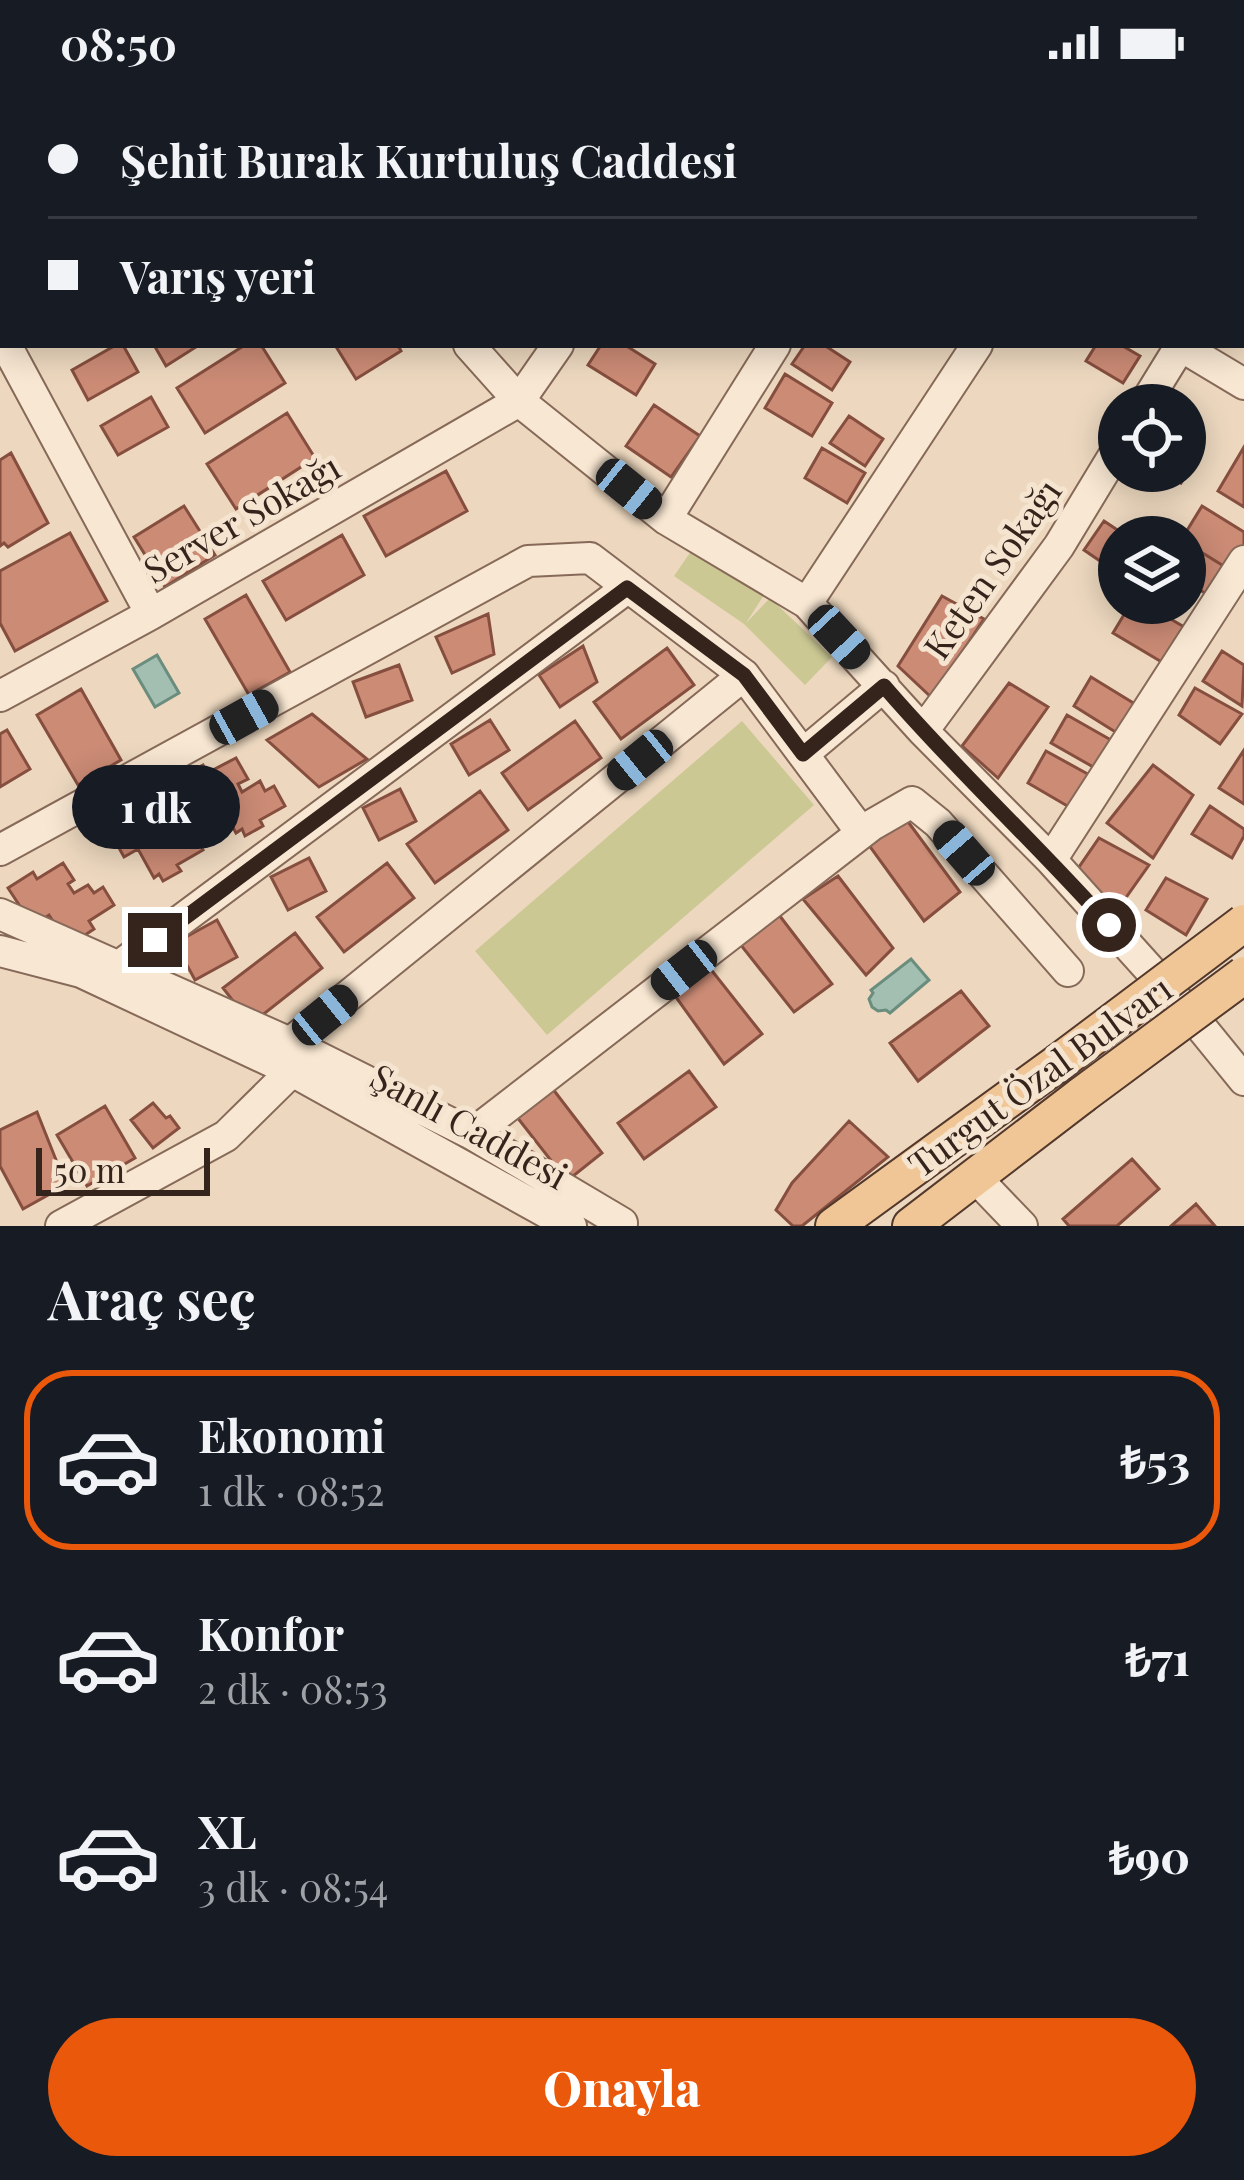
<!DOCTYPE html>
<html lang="tr">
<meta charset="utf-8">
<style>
:root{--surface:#171b24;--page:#242831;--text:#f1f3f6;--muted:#9ea1a6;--line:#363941;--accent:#ea580c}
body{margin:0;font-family:"Playfair Display",serif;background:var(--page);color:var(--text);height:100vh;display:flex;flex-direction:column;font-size:45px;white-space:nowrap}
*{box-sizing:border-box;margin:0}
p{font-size:39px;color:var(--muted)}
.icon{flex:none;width:66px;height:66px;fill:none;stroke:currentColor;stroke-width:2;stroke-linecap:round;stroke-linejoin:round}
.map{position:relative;height:1142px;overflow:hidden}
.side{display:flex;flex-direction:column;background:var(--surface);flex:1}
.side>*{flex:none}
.top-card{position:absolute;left:0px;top:0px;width:1245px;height:264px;box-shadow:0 6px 30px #0003;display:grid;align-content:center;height:264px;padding:0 48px;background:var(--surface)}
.fabs{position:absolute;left:1098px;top:300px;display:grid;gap:24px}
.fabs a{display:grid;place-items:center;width:108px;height:108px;border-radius:50%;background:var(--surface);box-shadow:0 6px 30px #0003;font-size:60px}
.scale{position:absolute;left:36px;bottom:30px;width:174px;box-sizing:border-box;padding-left:12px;border:6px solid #35241c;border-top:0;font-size:33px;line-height:42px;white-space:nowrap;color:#35241c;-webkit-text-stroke:9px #f5e4cf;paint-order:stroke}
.end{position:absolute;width:54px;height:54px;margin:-27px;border:15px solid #35241c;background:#fff;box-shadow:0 0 0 6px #fff}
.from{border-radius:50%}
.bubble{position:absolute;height:84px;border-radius:42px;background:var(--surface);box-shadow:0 6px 30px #0003;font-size:39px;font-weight:800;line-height:84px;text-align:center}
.car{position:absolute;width:36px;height:72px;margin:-36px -18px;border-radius:15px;box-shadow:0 0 9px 3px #0007;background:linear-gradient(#222 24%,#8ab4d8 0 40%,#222 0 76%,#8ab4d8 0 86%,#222 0)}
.top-card b{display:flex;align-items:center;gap:42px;height:114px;font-size:45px}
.top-card b+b{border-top:3px solid var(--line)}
.top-card i{width:30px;height:30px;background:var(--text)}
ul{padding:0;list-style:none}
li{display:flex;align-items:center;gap:36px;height:180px;margin:0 24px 18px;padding:0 24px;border:6px solid transparent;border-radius:48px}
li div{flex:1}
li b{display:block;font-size:45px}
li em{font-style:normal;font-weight:800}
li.current{border-color:var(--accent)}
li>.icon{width:108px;height:108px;stroke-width:1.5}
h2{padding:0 48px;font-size:54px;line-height:144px}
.primary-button{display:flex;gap:24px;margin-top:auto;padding:24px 48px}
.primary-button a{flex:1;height:138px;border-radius:72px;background:var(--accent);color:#fff;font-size:48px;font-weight:800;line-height:138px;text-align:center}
.status{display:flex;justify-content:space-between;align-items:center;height:84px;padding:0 60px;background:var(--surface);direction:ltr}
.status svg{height:33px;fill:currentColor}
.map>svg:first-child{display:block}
.green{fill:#cbc894}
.water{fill:#a2bfb2;stroke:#6a8d7e;stroke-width:3}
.building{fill:#cb8b75;stroke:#854e3e;stroke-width:3}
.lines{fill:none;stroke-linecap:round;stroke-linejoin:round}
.minor-casing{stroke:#866958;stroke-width:34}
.major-casing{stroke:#53382c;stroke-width:40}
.minor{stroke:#f8e7d2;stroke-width:30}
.major{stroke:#f1c696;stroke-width:36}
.major-bridge-casing{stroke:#53382c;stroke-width:40;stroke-linecap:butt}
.major-bridge{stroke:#f1c696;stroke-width:36}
.route{stroke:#35241c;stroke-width:15}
.labels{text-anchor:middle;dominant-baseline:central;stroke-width:10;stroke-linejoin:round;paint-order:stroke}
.street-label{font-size:36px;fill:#35241c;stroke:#f5e4cf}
</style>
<div class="status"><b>08:50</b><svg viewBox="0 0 49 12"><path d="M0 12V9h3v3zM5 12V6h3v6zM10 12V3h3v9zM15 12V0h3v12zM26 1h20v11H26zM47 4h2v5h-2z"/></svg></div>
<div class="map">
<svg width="1244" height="1142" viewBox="0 0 1244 1142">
<rect width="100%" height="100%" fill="#edd8bf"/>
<path class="green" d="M696 460 766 508 746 539 770 514 832 573 805 601 744 540 674 492Z
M742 637 814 721 547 951 475 867Z"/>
<path class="water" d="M157 571 179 609 155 623 133 585Z
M911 875 929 896 890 929 886 926 878 927 872 923 869 915 873 909 871 906Z"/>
<path class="building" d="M116 261H123L138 288 88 316 72 286Z
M154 261H199L166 282Z
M245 261H261L285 299 205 349 177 304Z
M335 261H398L401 267 356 295Z
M601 261H625L655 280 636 311 588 281Z
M805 261H824L850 278 832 306 792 280Z
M1096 261H1121L1140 272 1123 299 1086 277Z
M785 290 832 319 812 352 765 324Z
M151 313 168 343 118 371 101 342Z
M654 321 700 352 671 393 626 362Z
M287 329 315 374 236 425 207 380Z
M849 332 883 355 865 382 830 359Z
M1185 355 1202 366 1181 399 1164 387H1185Z
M1244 363V423L1218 407Z
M822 364 865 389 847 419 805 394Z
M11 369 48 439 8 463 4 459 0 462V376Z
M446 387 467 427 386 472 364 432Z
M184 422 215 471 165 503 134 453Z
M1202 422 1244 448V464L1230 486 1185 458V453H1183Z
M1104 437 1128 453H1119V490L1084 466Z
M70 449 107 517 15 567 0 539V487Z
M342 451 364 491 286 536 263 497Z
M1185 458 1230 486 1213 514 1185 497Z
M246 511 290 588 249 611 205 535Z
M942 512 984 535 932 614 898 582Z
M1131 519H1143L1186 544 1165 580 1113 549Z
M488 530 494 570 452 589 436 553Z
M583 562 597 598 560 623 539 591Z
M667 564 694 601 621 655 594 618Z
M1222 567 1244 581 1242 622 1203 597Z
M399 581 412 616 366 633 353 598Z
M1091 593 1135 620 1117 649 1074 622Z
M1009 599 1048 623 998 694 962 662Z
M1195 604 1242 630 1220 660 1179 631Z
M81 605 121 676 78 701 37 631Z
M312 630 367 675 319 703 267 656Z
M1067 631 1111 656 1095 684 1051 659Z
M490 636 509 666 469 691 451 660Z
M575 637 601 674 528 726 502 689Z
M7 646 30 685 0 703V650Z
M1244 666V720L1219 704Z
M1046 667 1095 694 1076 727 1028 699Z
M236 674 248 695 238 700 242 708 260 697 265 707 274 702 285 722 260 736 263 742 245 752 242 745 236 749 221 721 206 728 192 701 195 700 188 689 203 681 207 689Z
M1153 681 1193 711 1153 774 1107 739Z
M400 705 416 737 379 756 363 724Z
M480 707 508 746 435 799 407 760Z
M153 718 165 740 155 745 159 753 178 742 183 751 192 747 203 766 177 781 181 787 163 797 159 790 154 794 138 765 124 773 109 746 112 744 106 734 120 726 125 734Z
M1210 722 1244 745V752L1232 774 1192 750Z
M906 735 960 808 924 837 868 760Z
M1099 754 1149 781 1115 829 1077 786Z
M309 774 326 807 288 826 271 793Z
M63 779 74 796 68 800 74 809 88 801 94 809 103 803 114 821 89 837 94 845 76 857 64 854 49 831 33 842 8 804 33 788 37 795Z
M387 779 414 814 344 868 317 833Z
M838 792 893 864 866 891 803 815Z
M1166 794 1207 815 1186 851 1146 826Z
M776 827 832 900 794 928 740 860Z
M217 836 237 873 195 896 175 859Z
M295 849 322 884 251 940 223 904Z
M709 883 762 950 724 980 673 909Z
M961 907 989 942 918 997 890 959Z
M689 987 716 1023 644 1075 618 1039Z
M549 1000 602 1069 567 1097 513 1028Z
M153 1019 166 1034 170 1032 179 1044 153 1064 131 1036Z
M105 1022 135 1074 87 1102 57 1051Z
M37 1028 66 1101 23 1125 0 1082V1046Z
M849 1037 888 1073 802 1142H793L776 1126 792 1099Z
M1132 1075 1159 1105 1117 1142H1069L1063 1135Z
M1196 1120 1215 1142H1171Z"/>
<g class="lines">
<g class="minor-casing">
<path id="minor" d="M743 0 748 3
M118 3 120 0
M323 3 325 0
M518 3 520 0
M936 3 938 0
M1142 3 1144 0
M0 32 3 33
M1242 162 1244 159
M6 261 151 530
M469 261 519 317 666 435 807 519 923 647 1051 776 1196 937 1244 996
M1179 261 1244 300
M1144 321 1181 261
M666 435 775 261
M807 519 977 261
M0 612 151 530 519 317 558 261
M923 647 1059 462 1119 363
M803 670 884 602
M0 766 528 477 590 474 744 591 861 748
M1051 776 1244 477
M0 830 290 959 472 1050 622 1139
M0 867 81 888 292 987 571 1142
M118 883 627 504
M290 959 744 591
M472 1050 872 741 912 718 938 739 1068 887
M976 1094 1022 1142
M61 1142 226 1052 292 987"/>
</g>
<g class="major-casing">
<path id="major" d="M834 1142 1058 979
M911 1142 1082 1011"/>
</g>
<use href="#minor" class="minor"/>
<use href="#major" class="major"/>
<g class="major-bridge-casing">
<path id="major-bridge" d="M1058 979 1244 839
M1082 1011 1244 891"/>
</g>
<use href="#major-bridge" class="major-bridge"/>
</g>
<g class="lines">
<path class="route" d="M155 856 627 504 744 591 803 670 884 602C955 685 1036 759 1109 841"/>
</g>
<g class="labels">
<g class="street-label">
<text transform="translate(241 433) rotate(-30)">Server Sokağı</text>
<text transform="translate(991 484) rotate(-55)">Keten Sokağı</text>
<text transform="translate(1039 991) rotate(-36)">Turgut Özal Bulvarı</text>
<text transform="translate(470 1041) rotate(29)">Şanlı Caddesi</text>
</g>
</g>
</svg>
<div class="fabs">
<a><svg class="icon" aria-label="locate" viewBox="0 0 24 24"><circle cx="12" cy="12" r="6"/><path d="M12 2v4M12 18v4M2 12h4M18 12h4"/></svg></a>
<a><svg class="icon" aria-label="layers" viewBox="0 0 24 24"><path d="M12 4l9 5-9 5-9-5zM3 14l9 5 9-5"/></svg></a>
</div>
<div class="scale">50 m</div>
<i class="end from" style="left:1109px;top:841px"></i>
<i class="end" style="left:155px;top:856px"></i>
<div class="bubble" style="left:72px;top:681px;width:168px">1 dk</div>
<i class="car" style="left:629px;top:405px;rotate:129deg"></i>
<i class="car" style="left:839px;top:553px;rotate:137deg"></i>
<i class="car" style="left:244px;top:633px;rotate:61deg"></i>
<i class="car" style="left:640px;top:676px;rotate:231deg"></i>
<i class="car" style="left:964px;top:769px;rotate:319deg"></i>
<i class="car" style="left:684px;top:886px;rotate:232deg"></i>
<i class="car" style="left:325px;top:931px;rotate:51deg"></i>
<div class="top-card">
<b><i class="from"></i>Şehit Burak Kurtuluş Caddesi</b>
<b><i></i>Varış yeri</b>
</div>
</div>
<section class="side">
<h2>Araç seç</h2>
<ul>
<li class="current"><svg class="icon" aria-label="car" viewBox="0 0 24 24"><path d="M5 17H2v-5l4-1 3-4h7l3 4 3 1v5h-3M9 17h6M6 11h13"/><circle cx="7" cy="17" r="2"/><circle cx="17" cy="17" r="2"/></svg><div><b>Ekonomi</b><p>1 dk · 08:52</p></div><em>₺53</em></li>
<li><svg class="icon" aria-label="car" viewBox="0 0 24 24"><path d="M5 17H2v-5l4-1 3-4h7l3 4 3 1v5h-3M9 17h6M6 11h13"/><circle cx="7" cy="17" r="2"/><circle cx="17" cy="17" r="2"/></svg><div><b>Konfor</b><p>2 dk · 08:53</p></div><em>₺71</em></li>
<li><svg class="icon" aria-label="car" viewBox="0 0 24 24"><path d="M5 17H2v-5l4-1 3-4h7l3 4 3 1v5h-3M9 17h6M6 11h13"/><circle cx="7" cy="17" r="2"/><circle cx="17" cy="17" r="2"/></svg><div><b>XL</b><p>3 dk · 08:54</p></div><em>₺90</em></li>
</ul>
<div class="primary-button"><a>Onayla</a></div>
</section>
